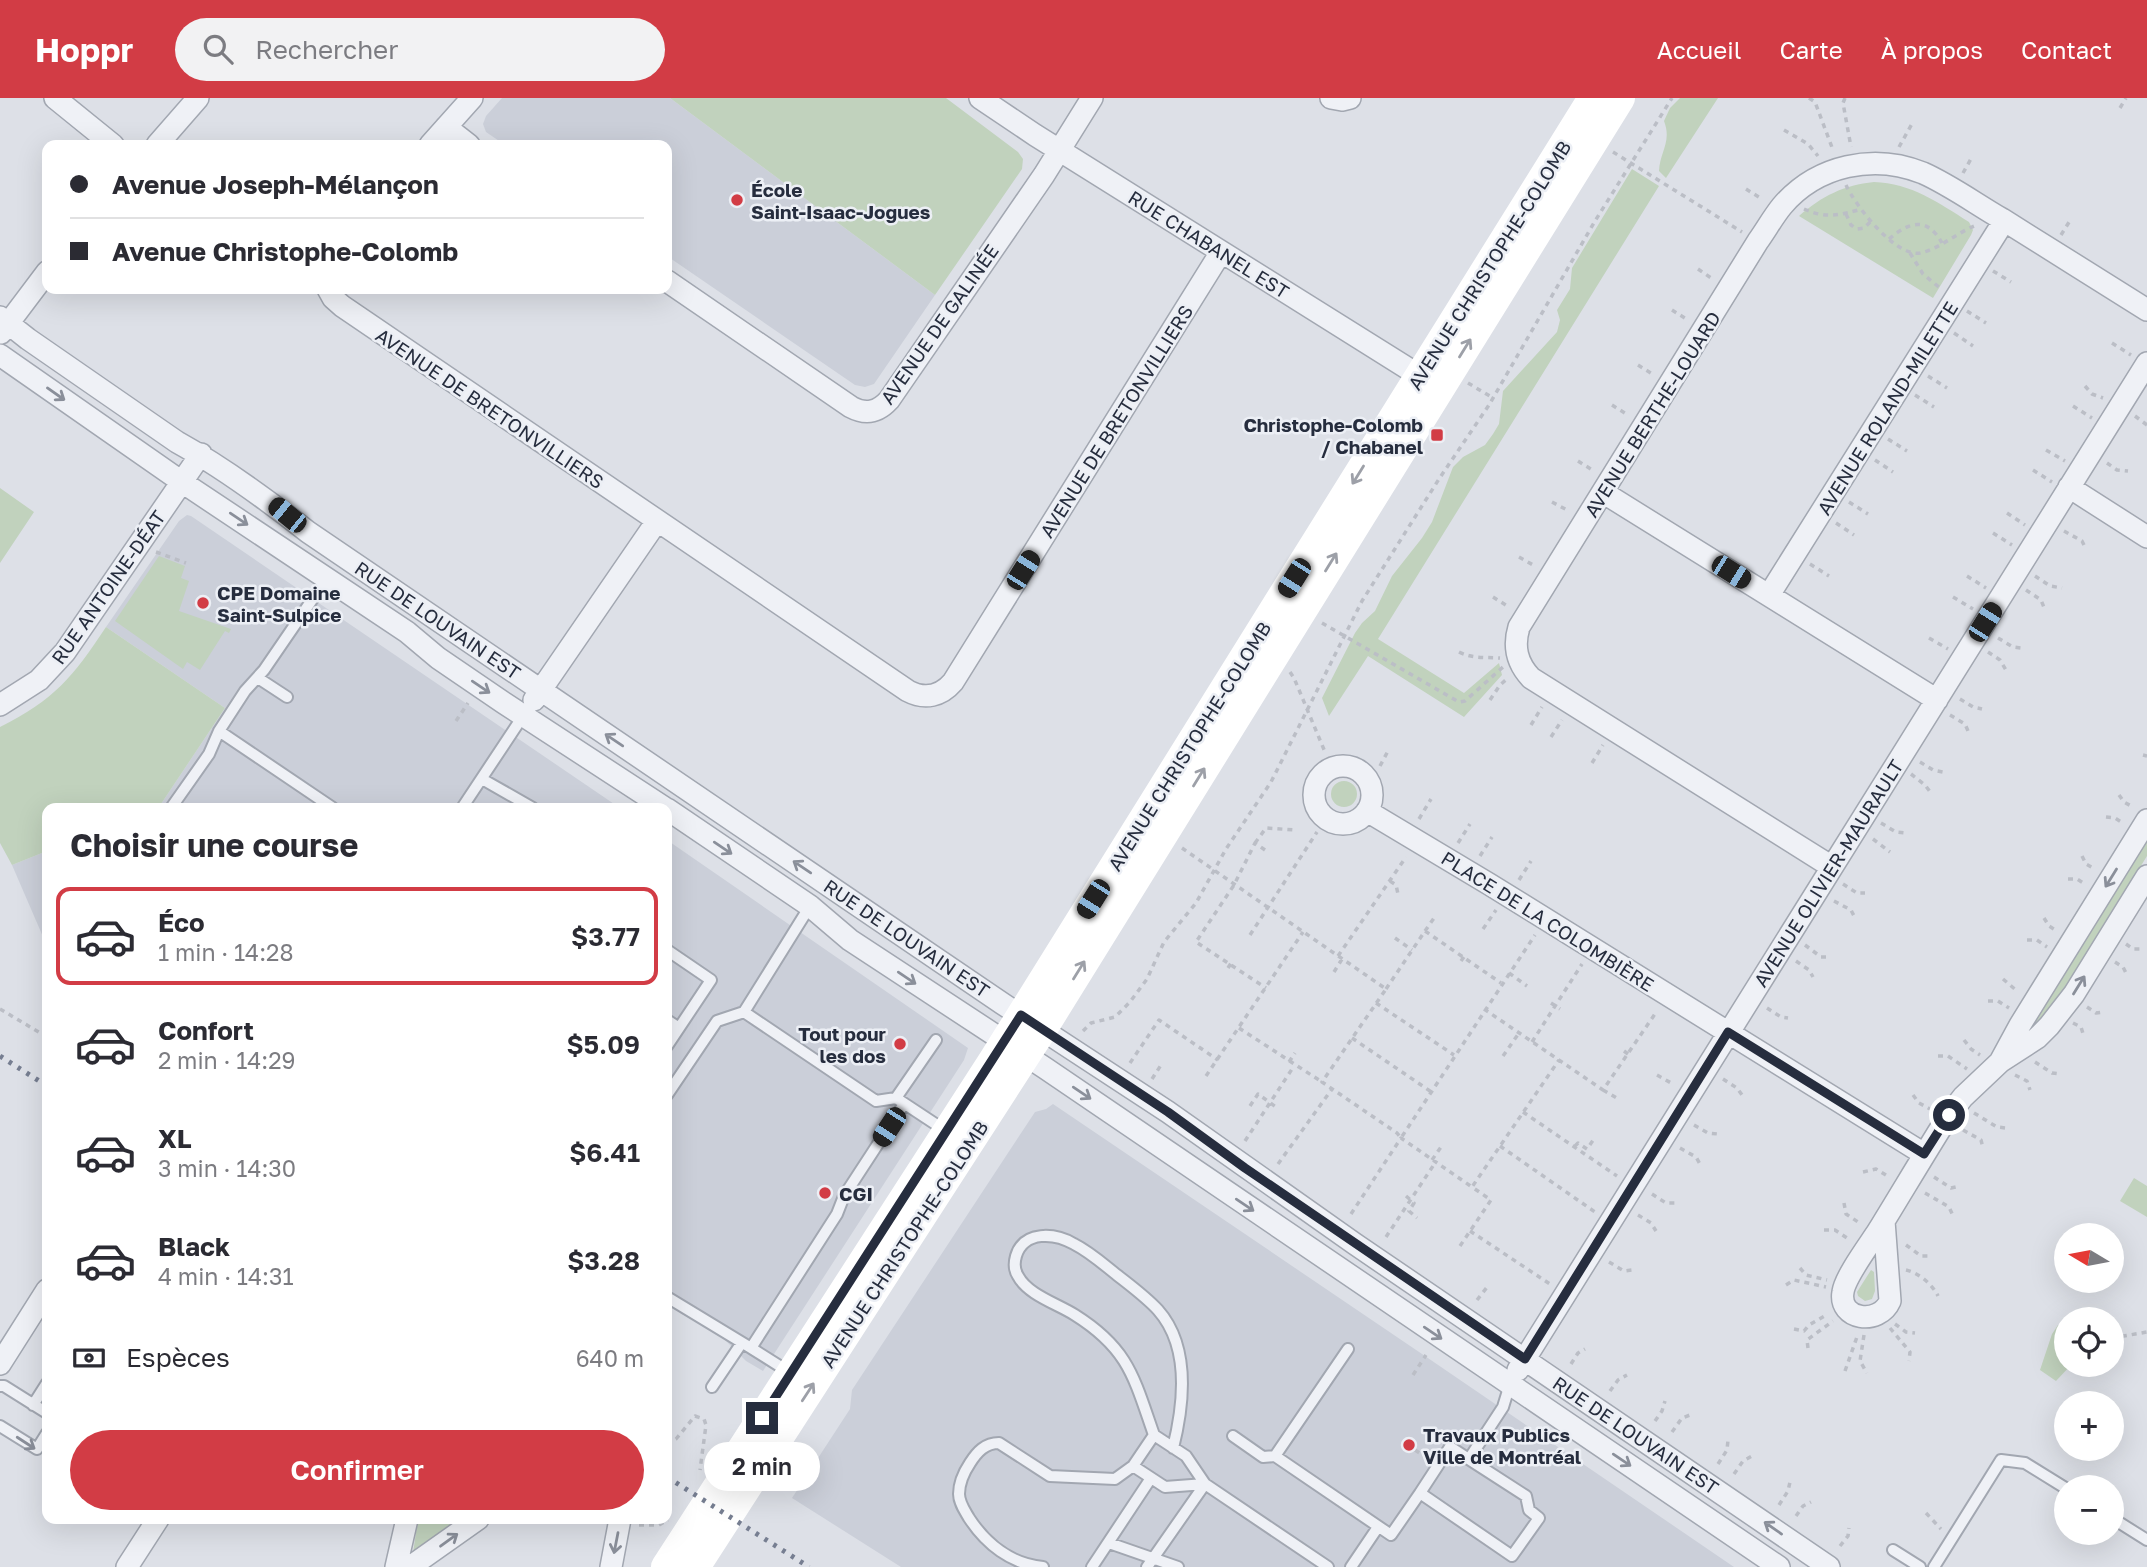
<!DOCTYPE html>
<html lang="fr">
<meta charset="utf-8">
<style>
:root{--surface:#fff;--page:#f2f2f3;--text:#2b2b33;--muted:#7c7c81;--line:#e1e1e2;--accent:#d23c45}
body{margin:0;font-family:"Golos Text",sans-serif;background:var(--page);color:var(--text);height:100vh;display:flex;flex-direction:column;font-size:26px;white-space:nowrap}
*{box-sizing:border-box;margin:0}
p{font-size:23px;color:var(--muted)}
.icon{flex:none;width:38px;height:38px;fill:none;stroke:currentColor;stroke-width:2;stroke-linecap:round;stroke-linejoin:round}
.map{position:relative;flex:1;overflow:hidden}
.side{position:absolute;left:42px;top:705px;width:630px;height:721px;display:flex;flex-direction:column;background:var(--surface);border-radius:14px;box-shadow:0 7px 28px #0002}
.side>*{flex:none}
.top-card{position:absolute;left:42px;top:42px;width:630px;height:154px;border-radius:14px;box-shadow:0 7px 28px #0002;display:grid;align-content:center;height:154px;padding:0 28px;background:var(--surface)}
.needle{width:46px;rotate:280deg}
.fabs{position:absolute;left:2054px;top:1125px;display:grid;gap:14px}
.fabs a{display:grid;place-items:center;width:70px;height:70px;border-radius:50%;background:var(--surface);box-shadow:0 7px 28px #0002;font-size:35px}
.end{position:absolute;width:32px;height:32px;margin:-16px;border:9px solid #262d3e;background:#fff;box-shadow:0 0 0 4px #fff}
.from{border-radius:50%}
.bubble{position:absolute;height:49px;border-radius:24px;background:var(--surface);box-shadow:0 7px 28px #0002;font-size:23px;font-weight:600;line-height:49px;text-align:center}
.car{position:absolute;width:21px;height:42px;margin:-21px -10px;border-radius:9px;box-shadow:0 0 5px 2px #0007;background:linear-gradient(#222 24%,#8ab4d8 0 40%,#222 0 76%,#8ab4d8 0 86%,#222 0)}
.top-card b{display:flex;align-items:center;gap:24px;height:66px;font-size:26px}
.top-card b+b{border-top:2px solid var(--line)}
.top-card i{width:18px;height:18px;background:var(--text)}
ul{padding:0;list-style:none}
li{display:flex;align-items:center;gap:21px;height:98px;margin:0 14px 10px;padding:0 14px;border:4px solid transparent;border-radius:14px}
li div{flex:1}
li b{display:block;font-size:26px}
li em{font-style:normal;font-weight:600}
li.current{border-color:var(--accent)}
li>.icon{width:63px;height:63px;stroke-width:1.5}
h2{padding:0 28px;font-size:32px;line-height:84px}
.pay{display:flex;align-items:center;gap:18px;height:77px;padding:0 28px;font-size:26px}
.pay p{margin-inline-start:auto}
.button{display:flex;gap:14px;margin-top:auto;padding:14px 28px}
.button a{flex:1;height:80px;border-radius:42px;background:var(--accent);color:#fff;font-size:28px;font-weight:600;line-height:80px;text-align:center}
header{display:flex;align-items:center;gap:42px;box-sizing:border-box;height:98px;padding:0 35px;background:var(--accent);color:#fff}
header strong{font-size:33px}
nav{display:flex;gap:38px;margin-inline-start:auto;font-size:24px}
.search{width:490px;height:63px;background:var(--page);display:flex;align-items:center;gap:18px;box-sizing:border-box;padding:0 24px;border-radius:38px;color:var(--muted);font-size:26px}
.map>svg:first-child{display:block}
.built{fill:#cbcfd9}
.green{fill:#c1d2bd}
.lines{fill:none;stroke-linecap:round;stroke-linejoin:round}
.lane-casing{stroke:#a2a7b1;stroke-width:14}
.street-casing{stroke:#a2a7b1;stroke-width:24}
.path{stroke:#bbbec6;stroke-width:3.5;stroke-dasharray:5 5;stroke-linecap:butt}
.lane{stroke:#eff1f6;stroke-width:10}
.street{stroke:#eff1f6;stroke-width:21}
.secondary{stroke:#fff;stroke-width:30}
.rail{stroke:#767e91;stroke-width:5;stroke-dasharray:3.5 7;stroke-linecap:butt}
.oneway{stroke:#9da0a8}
.oneway2{stroke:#8a8f9a}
.route{stroke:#262d3e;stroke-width:9}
.poi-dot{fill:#d23c45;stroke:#eceff5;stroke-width:2.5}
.labels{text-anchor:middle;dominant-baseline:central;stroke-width:5;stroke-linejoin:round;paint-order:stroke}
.poi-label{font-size:19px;font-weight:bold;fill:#262d3e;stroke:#eceff5;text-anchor:start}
.street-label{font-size:19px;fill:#262d3e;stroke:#eceff5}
</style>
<header>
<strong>Hoppr</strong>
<div class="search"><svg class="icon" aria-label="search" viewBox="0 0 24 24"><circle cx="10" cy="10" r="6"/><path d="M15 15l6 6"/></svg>Rechercher</div>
<nav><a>Accueil</a><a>Carte</a><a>À propos</a><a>Contact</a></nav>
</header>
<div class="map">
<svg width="2147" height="1469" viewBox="0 0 2147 1469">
<rect width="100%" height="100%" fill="#dde0e7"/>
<path class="built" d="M502 0H670L935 197 874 286 865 289 855 287 667 158V47H505L486 34 483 26 486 18Z
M187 417 191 418 620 710H149L161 706 225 610 106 529 179 423Z
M667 742 968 950 964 962 763 1273 746 1263 724 1241 667 1206Z
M47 753V848L12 767Z
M1053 1006 1422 1256 1734 1469H901L792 1400 850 1311 852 1292 1035 1014 1046 1011Z"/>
<path class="green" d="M670 0H946L1018 54 1023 61 1022 71 935 197Z
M1680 0H1718L1666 80 1659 73C1660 53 1672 44 1664 23L1670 10Z
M1632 71 1659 88 1378 541 1464 595 1499 565 1502 577 1464 619 1368 558 1329 618 1322 600 1355 535 1362 525 1375 513 1392 478 1422 440 1432 424 1453 369 1463 359 1485 347 1493 336 1499 326 1503 293 1557 234 1560 222 1557 212 1570 191 1572 170Z
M1874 84C1911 85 1939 105 1969 124L1973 132 1971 137 1933 200 1799 118C1822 98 1844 87 1874 84Z
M0 390 34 414 0 465Z
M159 458 185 468 181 480 189 483 179 513 231 531 229 535 225 533 200 572 187 564 183 571 115 523Z
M106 529 225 610 161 706 149 710H47V753L12 767 0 745V629C54 602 73 579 106 529Z
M1331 696a13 13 0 1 1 26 0a13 13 0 1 1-26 0Z
M2147 742V758L2054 908 2032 932 2029 930Z
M2134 1080 2147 1088V1119L2120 1103Z
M1871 1172 1874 1174 1875 1193 1872 1201 1865 1203 1858 1198 1857 1194Z
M2067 1226V1267H2071L2056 1283 2040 1272 2052 1236 2058 1227Z
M418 1421H462L413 1455Z"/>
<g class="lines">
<g class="lane-casing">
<path id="lane" d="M258 580 287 599
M219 633 333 710
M482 681 533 710
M171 710 209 656 219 633 245 593 264 572 327 480
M462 710 523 618
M810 808 744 914 876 1003 896 1000
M667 852 711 882 679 930 667 922
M936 942 896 1000 946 1033
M667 948 679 930
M667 997 717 923 744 914
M667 1199 751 1250
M1348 1251 1275 1358 1391 1437 1420 1395
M789 1274 751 1250 837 1116 844 1098 904 1006
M0 1288H4L47 1315
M712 1289 741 1246
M33 1307 47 1285
M0 1328 37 1351 47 1335
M1154 1337C1134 1280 1129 1251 1075 1217 1058 1206 1028 1197 1018 1178 1014 1172 1014 1165 1016 1158 1024 1132 1055 1135 1074 1146 1090 1154 1103 1166 1117 1177 1131 1188 1146 1199 1158 1212 1190 1248 1184 1306 1173 1350
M1233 1338 1263 1359 1275 1358
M1450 1349 1526 1398 1529 1412 1539 1420 1512 1458 1420 1395Z
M1469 1361 1503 1309 1510 1286
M1205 1386 1165 1389 1133 1368 1154 1337 1186 1358 1205 1386 1328 1469
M2112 1420 2147 1442
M1109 1445 1178 1469
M1893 1452 1920 1469
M1043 1469C1011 1466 986 1446 969 1420 965 1413 959 1405 959 1396 959 1385 964 1374 970 1365 977 1354 985 1345 999 1345L1050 1378 1115 1381 1133 1368
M1092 1469 1151 1380
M1147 1469 1205 1386
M1351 1469 1378 1429
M1934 1469 2001 1362 2025 1365 2067 1391"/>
</g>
<g class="street-casing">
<path id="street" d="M55 0 113 47
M980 0 1035 37 1431 285
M1331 0 1342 2 1350 0
M446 29 469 47
M157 47 198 0
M430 47 472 0
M667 183 851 309C866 317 878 314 889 302L1044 77 1092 0
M328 191 333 200 342 208 908 593C925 602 941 598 953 584L1221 154
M0 219 28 241 177 344C224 370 266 401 308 434L1003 906 1168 1014 1355 1146 1829 1469
M1 235 47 174
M0 257 182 384 407 534 438 560 504 605 665 710
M2069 389 2147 439
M1604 395 1937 602
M1769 497 2004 123
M534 602 657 423
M0 607 39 582 65 554 201 356
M1314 697a29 29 0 1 1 58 0a29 29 0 1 1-58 0Z
M667 711 810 808 850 842 1045 970 1779 1469
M1367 713 1489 786 1924 1056
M1832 769 1531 580C1517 565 1513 549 1519 529L1758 143C1766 132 1773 119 1782 108 1817 67 1874 55 1923 75 1950 87 1976 106 2002 121 2050 151 2099 182 2147 212
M2001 962 2020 927 2147 722
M1884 1123 1890 1203C1879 1228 1838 1222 1843 1194 1845 1179 1869 1147 1878 1133 1902 1094 1925 1055 1949 1017L1963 999 2000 964 2037 940 2049 928 2074 896 2147 778
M0 1266 47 1192
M1518 1272 2147 265
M127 1469 158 1421
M396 1469 407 1421
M410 1469 478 1421
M611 1469 620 1421"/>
</g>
<path class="path" d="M1809 0 1815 4 1833 52
M1845 0 1843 5 1851 49
M2120 10 2126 0
M1784 32 1808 46 1818 58
M1899 49 1913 24
M1613 54 1742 134
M1963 75 1972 59
M1846 87C1855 107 1895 159 1920 155 1939 151 1957 135 1974 128
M1746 91 1762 101
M1804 111C1826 121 1840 117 1862 111
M1846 116 1851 127 1857 131 1864 130 1872 122
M2061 137 2071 121
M1889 141C1909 124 1927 118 1942 145
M1910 155 1923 176 1940 190
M1698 171 1714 182
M1993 173 2011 184
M1672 212 1688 222
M1967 213 1986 225
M1954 235 1973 248
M2112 245 2131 257
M1638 267 1654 277
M1928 278 1947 290
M1468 285 1493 300
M2085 288 2092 296 2103 300
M1915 297 1934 309
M1612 307 1628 317
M2073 308 2092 320
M2135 318 2147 327
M1888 341 1907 353
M2046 352 2065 363
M1875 362 1893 374
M1578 363 1594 373
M2107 365 2117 372 2128 373
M2033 372 2052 384
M1552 404 1569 413
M1849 404 1868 416
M2007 415 2025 427
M1836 425 1854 437
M2064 433 2082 443 2086 451
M1993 435 2012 447
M156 454 186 465
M1519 459 1535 468
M1810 466 1829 478
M1967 478 1986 490
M2035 478 2050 488 2062 490
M2026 492 2041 502 2045 512
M1493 499 1509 509
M1953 499 1973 511
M1322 525 1459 604 1465 603 1503 569
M1929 540 1948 551
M1998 540 2013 549 2021 550
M1459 554C1473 561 1485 559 1500 560
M1988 554 2000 562 2006 572
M1290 574 1294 580 1325 654
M1960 601 1973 609 1982 611
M1490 602 1500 587 1508 580
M1950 617 1965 626 1968 633
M456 623 468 605
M1531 627 1542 609
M1551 639 1562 622
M2143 657 2147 658
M1920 664 1933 672 1943 674
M1592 665 1603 647
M1380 668 1388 653
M1911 676 1925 687 1931 695
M2119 697 2124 704 2133 709
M2106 719 2115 720 2123 725
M1419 721 1431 701
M1881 725 1896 734 1906 735
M1873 741 1890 754
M1255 745 1266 730 1295 732
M1458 745 1470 726
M1182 750 1386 891 1322 984 1397 1035 1401 1040 1535 837
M1265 752 1255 745 1234 787 1196 844 1266 890
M1480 758 1492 739
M2082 758 2086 766 2095 771
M2068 781H2077L2085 786
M1519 782 1531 763
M1390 783 1396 787 1398 796
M1843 786 1857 795H1865
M1834 803 1851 812 1854 818
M2044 820 2049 828 2057 833
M1483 831 1496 812
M1425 833 1434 820
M1250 837 1317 734
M1395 840 1412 852
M2027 842H2037L2047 849
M2126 846 2133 851H2143
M1805 847 1821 859H1829
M1338 858 1406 759
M1461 863 1466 856
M1796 863 1809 872 1813 879
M2115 864 2123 869 2127 877
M1228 870 1233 862
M1334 874 1342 861
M1509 875 1527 888
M2003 881 2017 893
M1386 891 1425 833 1501 885
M1988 903H1998L2009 910
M1376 905 1454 957
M1551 905 1560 911
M2087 909 2096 915 2104 914
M1767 910 1781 919 1788 920
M0 911 47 939
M1484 911 1603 992 1657 913
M2073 925 2081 929 2084 939
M1239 930 1322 984
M1083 933 1091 925 1115 919 1130 904 1147 881 1164 844 1196 805 1226 751 1271 684 1362 503 1439 381 1489 307 1595 123 1672 0
M1352 940 1430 993
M1964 942 1971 951 1980 957
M1532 944 1582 866
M1624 953 1632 959
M1503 958 1519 935
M1938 958H1948L1967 971
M1289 964 1295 955
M2035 964 2052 975 2061 976
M1130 965 1159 922 1218 962
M1657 977 1673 986
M2015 977 2027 983 2030 992
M1206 978 1303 834
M1152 981 1161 967
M1723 981 1737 990 1742 997
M1603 992 1620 1002
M1913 997 1919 1005 1930 1011
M1250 1008 1258 996 1276 1009
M1523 1014 1617 1078
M1974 1015 1997 1029 2006 1030
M1694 1027 1708 1035 1718 1036
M1963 1032 1981 1042 1983 1050
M1245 1043 1294 968
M1500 1048 1595 1114
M1575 1048 1578 1045 1587 1051 1594 1041
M1680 1050 1696 1059 1700 1066
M1432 1062 1443 1046
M1278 1066 1332 991
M1863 1074 1876 1071 1889 1079
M1934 1079 1951 1090 1960 1088
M1925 1095 1949 1109 1954 1120
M1652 1096 1666 1105H1676
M1406 1098 1414 1105 1409 1113 1417 1120
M1844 1105 1846 1116 1861 1126
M1351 1116 1401 1040 1472 1089
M1638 1117 1651 1125 1656 1133
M1824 1132H1835L1850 1142
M1470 1133 1550 1186
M1386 1139 1435 1065
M1906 1147 1921 1158H1931
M1460 1148 1491 1102 1472 1089 1559 962
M1609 1164 1624 1173 1632 1172
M1800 1170 1806 1177 1827 1182
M1906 1172C1919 1175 1932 1186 1938 1198
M1786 1187 1794 1182 1826 1189
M1477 1202 1488 1188
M1895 1226 1906 1234 1915 1235
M1890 1230 1910 1254 1909 1263
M1794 1231 1804 1233 1809 1227 1828 1216
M1864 1237 1860 1263 1867 1275
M2112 1240 2147 1234
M1808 1250 1807 1242 1833 1223
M1571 1266 1578 1255 1585 1251
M1845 1273 1858 1236
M1413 1277 1426 1257
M1610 1293 1618 1282 1627 1277
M1655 1323 1662 1313 1665 1303
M1672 1334 1682 1320 1690 1317
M667 1346 676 1341 695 1318 704 1321 706 1327 700 1372
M1415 1352 1427 1360
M1718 1366 1727 1352 1728 1342
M1734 1376 1743 1363 1752 1358
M1779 1407 1788 1393 1790 1384
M1926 1415 1941 1431
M1796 1418 1803 1408 1811 1404
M639 1427H659L668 1422
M1840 1448 1848 1438 1849 1430"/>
<use href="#lane" class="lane"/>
<use href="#street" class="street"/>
<path class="secondary" d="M666 1469 993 963 1593 0
M695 1469 1043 930 1620 0"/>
<path class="rail" d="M0 958 47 988
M667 1379 809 1469"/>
</g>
<defs><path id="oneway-shaft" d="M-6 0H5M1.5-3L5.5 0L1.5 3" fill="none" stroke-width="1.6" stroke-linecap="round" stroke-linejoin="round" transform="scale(1.75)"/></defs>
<g class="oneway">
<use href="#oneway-shaft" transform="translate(1465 250) rotate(-58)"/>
<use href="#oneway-shaft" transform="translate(1358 377) rotate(122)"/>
<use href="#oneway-shaft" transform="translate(1331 464) rotate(-58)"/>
<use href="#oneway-shaft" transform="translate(1199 679) rotate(-58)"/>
<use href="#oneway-shaft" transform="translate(1079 872) rotate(-58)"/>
<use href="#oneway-shaft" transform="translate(808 1294) rotate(-57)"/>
</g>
<g class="oneway2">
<use href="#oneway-shaft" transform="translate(56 296) rotate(35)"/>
<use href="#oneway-shaft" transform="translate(239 421) rotate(34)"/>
<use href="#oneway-shaft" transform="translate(481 589) rotate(34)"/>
<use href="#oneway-shaft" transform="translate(614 642) rotate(-146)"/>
<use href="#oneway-shaft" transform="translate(723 750) rotate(34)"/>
<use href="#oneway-shaft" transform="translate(802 769) rotate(-146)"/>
<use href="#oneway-shaft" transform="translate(2111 780) rotate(122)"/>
<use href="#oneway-shaft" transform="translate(907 880) rotate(34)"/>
<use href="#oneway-shaft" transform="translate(2079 887) rotate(-58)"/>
<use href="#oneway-shaft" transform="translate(1082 995) rotate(34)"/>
<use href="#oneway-shaft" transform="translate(1245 1107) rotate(34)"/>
<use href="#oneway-shaft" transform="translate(1433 1235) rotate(34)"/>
<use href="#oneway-shaft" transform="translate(26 1345) rotate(33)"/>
<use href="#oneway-shaft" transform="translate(1622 1362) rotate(34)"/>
<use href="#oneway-shaft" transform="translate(1773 1430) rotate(-145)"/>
<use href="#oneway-shaft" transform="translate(449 1442) rotate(-36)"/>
<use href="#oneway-shaft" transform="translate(616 1445) rotate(101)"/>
</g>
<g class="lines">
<path class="route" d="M762 1320 1021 917 1168 1014 1245 1070 1525 1261 1728 934 1924 1056 1949 1017"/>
</g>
<g class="poi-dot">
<circle cx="737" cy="102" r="7"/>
<rect x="1430" y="330" width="14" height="14" rx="3.5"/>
<circle cx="203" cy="505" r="7"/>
<circle cx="900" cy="946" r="7"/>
<circle cx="825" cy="1095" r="7"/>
<circle cx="1409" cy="1347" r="7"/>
</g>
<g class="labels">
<g class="poi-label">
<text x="751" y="91">École<tspan x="751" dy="22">Saint-Isaac-Jogues</tspan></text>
<text x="1423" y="326" text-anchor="end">Christophe-Colomb<tspan x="1423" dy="22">/ Chabanel</tspan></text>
<text x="217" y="494">CPE Domaine<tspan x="217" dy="22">Saint-Sulpice</tspan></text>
<text x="886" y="935" text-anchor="end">Tout pour<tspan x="886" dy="22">les dos</tspan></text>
<text x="839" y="1095">CGI</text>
<text x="1423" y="1336">Travaux Publics<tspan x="1423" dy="22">Ville de Montréal</tspan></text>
</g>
<g class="street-label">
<text transform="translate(1209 146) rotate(32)">RUE CHABANEL EST</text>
<text transform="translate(1489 167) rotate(-58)">AVENUE CHRISTOPHE-COLOMB</text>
<text transform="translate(939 226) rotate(-55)">AVENUE DE GALINÉE</text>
<text transform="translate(490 310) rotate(34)">AVENUE DE BRETONVILLIERS</text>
<text transform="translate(1887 310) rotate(-58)">AVENUE ROLAND-MILETTE</text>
<text transform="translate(1652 316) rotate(-58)">AVENUE BERTHE-LOUARD</text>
<text transform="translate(1116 323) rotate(-58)">AVENUE DE BRETONVILLIERS</text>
<text transform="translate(108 489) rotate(-55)">RUE ANTOINE-DÉAT</text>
<text transform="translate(438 522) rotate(34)">RUE DE LOUVAIN EST</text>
<text transform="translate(1189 648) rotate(-58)">AVENUE CHRISTOPHE-COLOMB</text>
<text transform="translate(1828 775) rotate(-58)">AVENUE OLIVIER-MAURAULT</text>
<text transform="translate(1548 823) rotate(32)">PLACE DE LA COLOMBIÈRE</text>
<text transform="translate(907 840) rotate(34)">RUE DE LOUVAIN EST</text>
<text transform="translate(904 1146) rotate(-57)">AVENUE CHRISTOPHE-COLOMB</text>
<text transform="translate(1636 1337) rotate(34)">RUE DE LOUVAIN EST</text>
</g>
</g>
</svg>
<div class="fabs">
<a><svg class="needle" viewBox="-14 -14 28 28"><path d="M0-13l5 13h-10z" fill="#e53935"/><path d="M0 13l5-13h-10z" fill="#7c7c81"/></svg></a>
<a><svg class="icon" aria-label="locate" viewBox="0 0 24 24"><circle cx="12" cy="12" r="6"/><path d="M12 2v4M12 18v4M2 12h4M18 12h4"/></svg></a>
<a>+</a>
<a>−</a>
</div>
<i class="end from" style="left:1949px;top:1017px"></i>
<i class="end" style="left:762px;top:1320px"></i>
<div class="bubble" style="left:704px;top:1344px;width:116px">2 min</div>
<i class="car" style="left:287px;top:417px;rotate:309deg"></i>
<i class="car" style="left:1023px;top:472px;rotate:32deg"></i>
<i class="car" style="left:1731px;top:474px;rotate:122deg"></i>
<i class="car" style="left:1294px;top:480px;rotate:212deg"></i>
<i class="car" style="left:1985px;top:524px;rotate:32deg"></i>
<i class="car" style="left:1093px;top:801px;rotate:212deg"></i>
<i class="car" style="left:889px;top:1029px;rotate:213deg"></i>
<div class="top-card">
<b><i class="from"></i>Avenue Joseph-Mélançon</b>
<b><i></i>Avenue Christophe-Colomb</b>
</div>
<section class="side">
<h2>Choisir une course</h2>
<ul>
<li class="current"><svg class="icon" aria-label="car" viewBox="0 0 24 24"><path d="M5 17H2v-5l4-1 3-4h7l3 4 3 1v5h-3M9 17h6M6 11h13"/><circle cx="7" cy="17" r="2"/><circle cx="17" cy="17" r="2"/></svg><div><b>Éco</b><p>1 min · 14:28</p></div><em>$3.77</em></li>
<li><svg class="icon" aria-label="car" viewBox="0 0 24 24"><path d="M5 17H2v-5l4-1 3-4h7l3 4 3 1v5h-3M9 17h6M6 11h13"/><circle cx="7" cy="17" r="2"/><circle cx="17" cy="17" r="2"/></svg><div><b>Confort</b><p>2 min · 14:29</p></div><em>$5.09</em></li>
<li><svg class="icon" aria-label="car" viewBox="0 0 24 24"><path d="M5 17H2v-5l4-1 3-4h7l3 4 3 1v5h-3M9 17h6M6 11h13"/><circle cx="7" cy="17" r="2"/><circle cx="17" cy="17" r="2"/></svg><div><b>XL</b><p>3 min · 14:30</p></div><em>$6.41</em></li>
<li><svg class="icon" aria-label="car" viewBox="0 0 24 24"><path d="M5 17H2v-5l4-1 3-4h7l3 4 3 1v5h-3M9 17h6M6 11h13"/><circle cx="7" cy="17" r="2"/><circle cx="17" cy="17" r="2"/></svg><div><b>Black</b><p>4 min · 14:31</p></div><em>$3.28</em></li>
</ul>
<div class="pay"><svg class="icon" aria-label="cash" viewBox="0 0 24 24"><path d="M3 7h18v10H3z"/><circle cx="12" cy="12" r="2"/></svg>Espèces<p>640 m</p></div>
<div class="button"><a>Confirmer</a></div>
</section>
</div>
